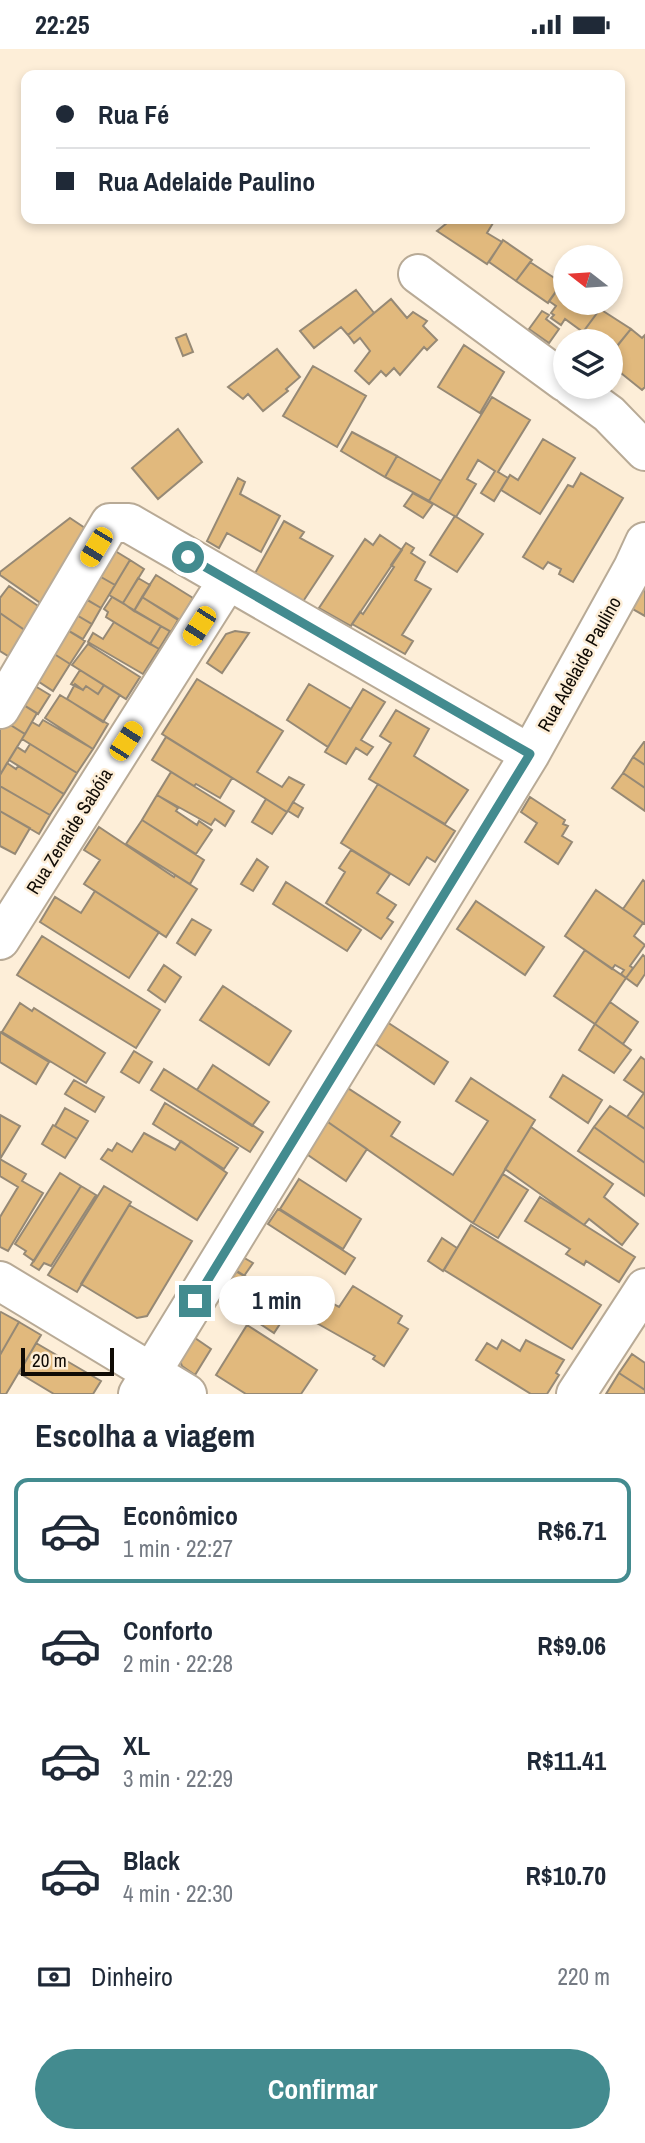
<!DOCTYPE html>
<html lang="pt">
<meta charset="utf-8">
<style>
:root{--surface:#fff;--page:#f6f6f7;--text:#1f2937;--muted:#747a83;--line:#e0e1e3;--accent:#438b8f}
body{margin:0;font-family:"Archivo Narrow",sans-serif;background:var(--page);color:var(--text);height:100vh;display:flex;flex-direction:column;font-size:26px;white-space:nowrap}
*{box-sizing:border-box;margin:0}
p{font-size:23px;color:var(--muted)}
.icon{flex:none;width:38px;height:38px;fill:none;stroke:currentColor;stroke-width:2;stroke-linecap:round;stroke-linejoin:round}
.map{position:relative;height:1345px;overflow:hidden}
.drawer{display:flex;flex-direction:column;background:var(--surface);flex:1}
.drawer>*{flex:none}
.top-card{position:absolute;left:21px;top:21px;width:604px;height:154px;border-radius:14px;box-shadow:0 4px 10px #0003;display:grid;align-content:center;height:154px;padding:0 35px;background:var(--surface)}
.needle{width:46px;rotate:287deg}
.controls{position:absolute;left:553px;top:196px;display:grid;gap:14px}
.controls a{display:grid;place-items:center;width:70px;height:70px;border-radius:50%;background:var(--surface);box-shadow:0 4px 10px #0003;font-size:35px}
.scale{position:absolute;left:21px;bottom:18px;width:93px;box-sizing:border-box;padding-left:7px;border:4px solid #100b05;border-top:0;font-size:19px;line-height:24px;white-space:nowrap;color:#100b05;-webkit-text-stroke:5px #fdeed8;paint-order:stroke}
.end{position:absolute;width:32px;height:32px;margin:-16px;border:9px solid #438b8f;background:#fff;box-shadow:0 0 0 4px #fff}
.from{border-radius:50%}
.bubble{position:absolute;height:49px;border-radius:24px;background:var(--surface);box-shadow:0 4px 10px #0003;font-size:23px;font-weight:800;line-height:49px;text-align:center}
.car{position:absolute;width:21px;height:42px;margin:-21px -10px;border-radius:9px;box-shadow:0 0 5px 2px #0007;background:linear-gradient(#f5c518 24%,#345 0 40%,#f5c518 0 76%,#345 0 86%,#f5c518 0)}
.top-card b{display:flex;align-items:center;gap:24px;height:66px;font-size:26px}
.top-card b+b{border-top:2px solid var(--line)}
.top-card i{width:18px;height:18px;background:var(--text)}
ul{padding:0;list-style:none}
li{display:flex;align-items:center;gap:21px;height:105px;margin:0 14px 10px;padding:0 21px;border:4px solid transparent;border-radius:14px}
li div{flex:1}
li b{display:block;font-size:26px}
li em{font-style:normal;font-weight:800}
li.active{border-color:var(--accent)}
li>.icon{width:63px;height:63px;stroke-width:1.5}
h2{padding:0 35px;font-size:32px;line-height:84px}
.pay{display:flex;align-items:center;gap:18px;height:77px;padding:0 35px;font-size:26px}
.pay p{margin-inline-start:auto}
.action{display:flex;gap:14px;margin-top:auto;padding:14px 35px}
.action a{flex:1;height:80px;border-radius:42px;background:var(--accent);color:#fff;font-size:28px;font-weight:800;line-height:80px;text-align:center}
.status{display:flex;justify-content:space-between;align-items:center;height:49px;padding:0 35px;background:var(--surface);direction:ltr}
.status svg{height:19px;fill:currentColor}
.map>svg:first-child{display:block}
.building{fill:#e1b97d;stroke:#968975;stroke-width:2}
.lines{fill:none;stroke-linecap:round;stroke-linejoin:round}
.minor-casing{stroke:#b8aa96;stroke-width:42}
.minor{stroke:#fff;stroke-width:38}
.route{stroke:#438b8f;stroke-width:9}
.labels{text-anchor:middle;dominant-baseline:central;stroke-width:5;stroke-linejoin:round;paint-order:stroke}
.street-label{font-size:19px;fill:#100b05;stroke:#fdeed8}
</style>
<div class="status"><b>22:25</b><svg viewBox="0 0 49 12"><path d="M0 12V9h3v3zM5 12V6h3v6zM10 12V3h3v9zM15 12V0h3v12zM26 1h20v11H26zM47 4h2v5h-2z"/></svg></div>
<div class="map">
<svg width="645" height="1345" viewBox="0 0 645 1345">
<rect width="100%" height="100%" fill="#fdeed8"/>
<path class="building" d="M452 170H487L493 174 487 184 502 193 487 215 437 182Z
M503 191 532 211 516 232 489 213Z
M530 213 562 234 548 254 516 232Z
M562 234 565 237V254H591L600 260 583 283 565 270 561 276 551 269 554 266 551 264 556 257 549 252Z
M356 241 374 264 348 286 341 278 314 299 300 282Z
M391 250 407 269 413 263 427 272 423 277 437 291 427 301 424 298 400 326 394 319 386 327 381 322 369 335 355 322 370 302 360 289 354 294 348 286Z
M600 260 631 280 612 303 611 292H596L583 283Z
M542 262 549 266 546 270 559 280 549 294 529 280Z
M631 280 642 289 645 286V338L642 341 611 316V305Z
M186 285 193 303 183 307 176 289Z
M464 296 504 323 480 364 438 338Z
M277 300 300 328 286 340 288 342 263 362 248 345 243 350 228 338Z
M313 317 366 347 337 398 283 367Z
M492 348 530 371 498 423 508 429 494 452 481 444 495 422 478 411 467 430 476 435 456 468 429 452Z
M178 380 202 413 158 450 132 419Z
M352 383 397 407 385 428 341 402Z
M543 390 575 409 540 465 501 441 510 426 518 431Z
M397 407 441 432 429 452 385 428Z
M581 424 623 449 573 533 559 525 561 520 548 513 543 520 523 508 568 436 573 438Z
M238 429 245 433 240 445 280 467 261 503 227 484 219 499 207 492Z
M413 444 433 455 423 469 404 457Z
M455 467 483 485 457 523 430 506Z
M70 469 100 489 52 562 0 526V523Z
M284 472 304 483 300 489 333 507 302 554 254 526Z
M380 486 402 501 351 577 319 559 365 490 373 496Z
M102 494 130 511 115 536 87 520Z
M406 494 414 499 411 504 425 513 415 531 431 540 402 586 413 592 405 605 352 575 360 563 363 565 394 518 391 516Z
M130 511 144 520 123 554 109 546Z
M645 517V567L622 554Z
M87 520 115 536 101 559 73 543Z
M156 526 193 549 180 571 142 548Z
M138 529 150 536 134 562 123 554Z
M9 537 44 561 29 584 0 564V549Z
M73 542 101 559 92 575 63 558Z
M112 548 161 577 150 595 106 568 108 563 104 560Z
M142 548 178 571 171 583 134 562Z
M63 558 92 575 83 590 54 573Z
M0 564 36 589 19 614 0 602Z
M54 573 85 592 70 615 48 601Z
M114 573 159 600 143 625 88 593 93 584 103 590Z
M161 577 170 582 159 600 150 595Z
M235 582 249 584 222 624 207 614 226 585Z
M88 595 140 628 126 650 72 616Z
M48 601 70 615 53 642 30 627Z
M80 621 104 636 98 645 86 637 83 641 71 635Z
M197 630 283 682 257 723 282 738 289 728 304 736 287 763 162 685Z
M25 631 50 646 38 665 14 650Z
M75 635 83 641 86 637 98 645 104 636 120 646 103 673 67 650Z
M309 635 351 660 328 698 287 671Z
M363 640 385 653 361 691 373 698 367 706 356 699 346 715 325 703Z
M60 646 108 675 93 700 45 669Z
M14 650 37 664 25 685 1 670Z
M396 661 429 680 414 707 468 741 445 775 369 730 391 694 380 687Z
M1 670 25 685 0 726V673Z
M43 671 93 700 77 724 22 690 32 673 39 677Z
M166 688 232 729 220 749 196 735 194 737 152 711Z
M644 693H645V716L633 708Z
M30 695 77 724 64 745 9 711 17 698 25 703Z
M633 708 645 716V739L623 724Z
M7 714 16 720 18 717 64 745 50 766 0 737V726Z
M171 723 234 762 225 777 215 770 211 776 157 746Z
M623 724 645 739V762L612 739Z
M378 735 455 782 435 813 427 808 409 836 341 794Z
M0 737 50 766 39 785 0 762Z
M157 746 178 759 176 762 197 776 199 772 212 781 196 805 142 771Z
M530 748 565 771 563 775 568 777 562 787 572 793 558 815 525 793 537 774 521 763Z
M266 750 287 763 272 785 252 773Z
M293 753 303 759 298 768 288 762Z
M0 762 30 779 15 805 0 797Z
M142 771 204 811 190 835 126 795Z
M99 778 174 828 175 826 197 840 166 888 84 835 100 811 84 801Z
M351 801 390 825 377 844 396 856 387 869 393 873 381 890 326 854 345 823 339 819Z
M257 810 268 818 253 842 241 835Z
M643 831 645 833V875L623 860Z
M286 833 361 881 347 902 273 855Z
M596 841 643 874 634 887 645 896 630 917 633 919 626 929 621 925 624 921 615 916 612 920 565 887Z
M95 842 159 883 129 929 40 873 55 848 81 864Z
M476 852 544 898 525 926 457 880Z
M192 870 211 881 195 906 177 894Z
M42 887 160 961 136 999 17 926Z
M585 901 626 929 595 975 554 947Z
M643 906 645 908V925L637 937 626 929Z
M164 916 181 928 165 953 148 941Z
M223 937 291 982 269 1016 200 971Z
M610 953 638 973 623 995 595 975Z
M20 954 32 962 34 959 105 1004 86 1034 2 983Z
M387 973 448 1013 434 1035 374 994Z
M595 975 631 1001 614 1024 579 1001Z
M0 983 49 1013 36 1035 0 1013Z
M134 1002 152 1013 139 1034 121 1023Z
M641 1008 645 1011V1045L624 1031Z
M213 1016 269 1053 252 1077 197 1041Z
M164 1020 263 1083 250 1103 151 1041Z
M563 1026 602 1051 588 1074 550 1048Z
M471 1029 535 1071 473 1174 325 1071 346 1038 400 1073 391 1087 453 1126 488 1072 456 1052Z
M74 1031 104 1048 95 1063 65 1045Z
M644 1044 645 1045V1080L627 1068Z
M165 1054 238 1099 224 1120 153 1075Z
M610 1057 645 1080V1114L594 1078Z
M65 1059 88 1072 77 1090 55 1077Z
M0 1066 20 1077 0 1110Z
M325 1071 367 1100 346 1132 305 1104Z
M53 1076 77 1090 65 1109 42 1095Z
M531 1078 613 1135 604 1148 638 1175 622 1196 589 1170 584 1176 505 1120Z
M594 1078 645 1114V1147L578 1102Z
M144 1084 175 1101 181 1092 227 1124 197 1171 101 1110 108 1100 112 1102 117 1094 132 1103Z
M0 1110 26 1125 22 1132 43 1144 8 1202 0 1198V1168L18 1138 0 1127Z
M60 1124 81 1137 34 1212 24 1205 26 1202 15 1195Z
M503 1125 528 1141 498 1189 473 1174Z
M299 1130 361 1170 343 1200 280 1160Z
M81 1137 96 1146 51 1217 44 1214 39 1221 31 1216Z
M104 1137 131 1153 77 1243 48 1226Z
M540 1148 635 1208 619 1233 586 1212 584 1216 566 1205 570 1200 525 1172Z
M129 1156 192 1192 147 1267 137 1269 81 1235Z
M278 1160 355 1209 345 1225 268 1175Z
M471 1176 601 1256 572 1300 444 1221Z
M442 1189 457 1199 443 1222 428 1212Z
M241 1207 253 1214 244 1227 232 1220Z
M237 1222 250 1230 248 1234 289 1261 274 1284 219 1248Z
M353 1237 402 1267 398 1274 408 1280 384 1317 373 1310 375 1307 313 1272 326 1251 339 1258Z
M1 1263 19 1273 0 1306V1264Z
M19 1273 41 1286 6 1345H0V1306Z
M196 1276 201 1279 195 1289 211 1300 195 1326 182 1317 177 1305Z
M247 1276 317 1321 301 1345H246L216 1326Z
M502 1291 520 1302 526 1291 564 1311 556 1324 559 1326 547 1345H531L476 1311 487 1294 497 1300Z
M36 1294 101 1332 93 1345H54L19 1324Z
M632 1305 645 1314V1341L619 1324Z
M619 1324 645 1341V1345H606Z"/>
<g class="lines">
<g class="minor-casing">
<path id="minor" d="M418 225 565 333
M572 338 609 365 645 402
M0 660 110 474H129L530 705
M0 891 228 531
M0 1232 187 1345
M138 1345 530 705 633 519 645 493
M576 1345 645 1239"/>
</g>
<use href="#minor" class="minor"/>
</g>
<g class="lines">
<path class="route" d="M188 508 530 705 195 1252"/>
</g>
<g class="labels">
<g class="street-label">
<text transform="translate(579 615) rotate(-61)">Rua Adelaide Paulino</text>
<text transform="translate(69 782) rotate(-58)">Rua Zenaide Sabóia</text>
</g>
</g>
</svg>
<div class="controls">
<a><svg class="needle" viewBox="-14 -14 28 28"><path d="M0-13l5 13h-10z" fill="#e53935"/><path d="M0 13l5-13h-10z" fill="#747a83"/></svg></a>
<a><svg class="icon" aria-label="layers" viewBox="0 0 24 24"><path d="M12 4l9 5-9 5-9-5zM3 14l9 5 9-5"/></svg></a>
</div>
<div class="scale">20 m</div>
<i class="end from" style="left:188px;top:508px"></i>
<i class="end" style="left:195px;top:1252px"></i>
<div class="bubble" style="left:219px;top:1227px;width:116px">1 min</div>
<i class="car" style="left:96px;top:498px;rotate:211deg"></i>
<i class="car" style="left:199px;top:577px;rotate:213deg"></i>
<i class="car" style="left:126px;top:692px;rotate:33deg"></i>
<div class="top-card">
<b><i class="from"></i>Rua Fé</b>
<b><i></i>Rua Adelaide Paulino</b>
</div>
</div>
<section class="drawer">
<h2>Escolha a viagem</h2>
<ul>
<li class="active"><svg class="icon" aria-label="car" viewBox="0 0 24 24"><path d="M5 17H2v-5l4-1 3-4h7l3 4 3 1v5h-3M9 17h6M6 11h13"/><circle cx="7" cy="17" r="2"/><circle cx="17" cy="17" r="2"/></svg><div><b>Econômico</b><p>1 min · 22:27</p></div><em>R$6.71</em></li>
<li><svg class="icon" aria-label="car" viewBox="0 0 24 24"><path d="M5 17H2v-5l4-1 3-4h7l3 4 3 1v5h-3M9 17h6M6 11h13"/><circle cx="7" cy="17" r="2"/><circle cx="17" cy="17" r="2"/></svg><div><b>Conforto</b><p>2 min · 22:28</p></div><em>R$9.06</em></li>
<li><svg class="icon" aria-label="car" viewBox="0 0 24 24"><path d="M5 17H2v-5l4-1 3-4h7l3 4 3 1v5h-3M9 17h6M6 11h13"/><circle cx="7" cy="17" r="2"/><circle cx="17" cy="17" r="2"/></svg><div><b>XL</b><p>3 min · 22:29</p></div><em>R$11.41</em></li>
<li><svg class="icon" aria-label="car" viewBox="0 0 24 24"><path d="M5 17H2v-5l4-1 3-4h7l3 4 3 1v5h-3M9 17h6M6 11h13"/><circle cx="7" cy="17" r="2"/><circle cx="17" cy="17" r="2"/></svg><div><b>Black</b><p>4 min · 22:30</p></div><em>R$10.70</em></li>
</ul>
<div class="pay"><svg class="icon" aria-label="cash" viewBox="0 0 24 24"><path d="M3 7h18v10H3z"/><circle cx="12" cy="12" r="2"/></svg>Dinheiro<p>220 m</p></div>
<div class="action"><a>Confirmar</a></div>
</section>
